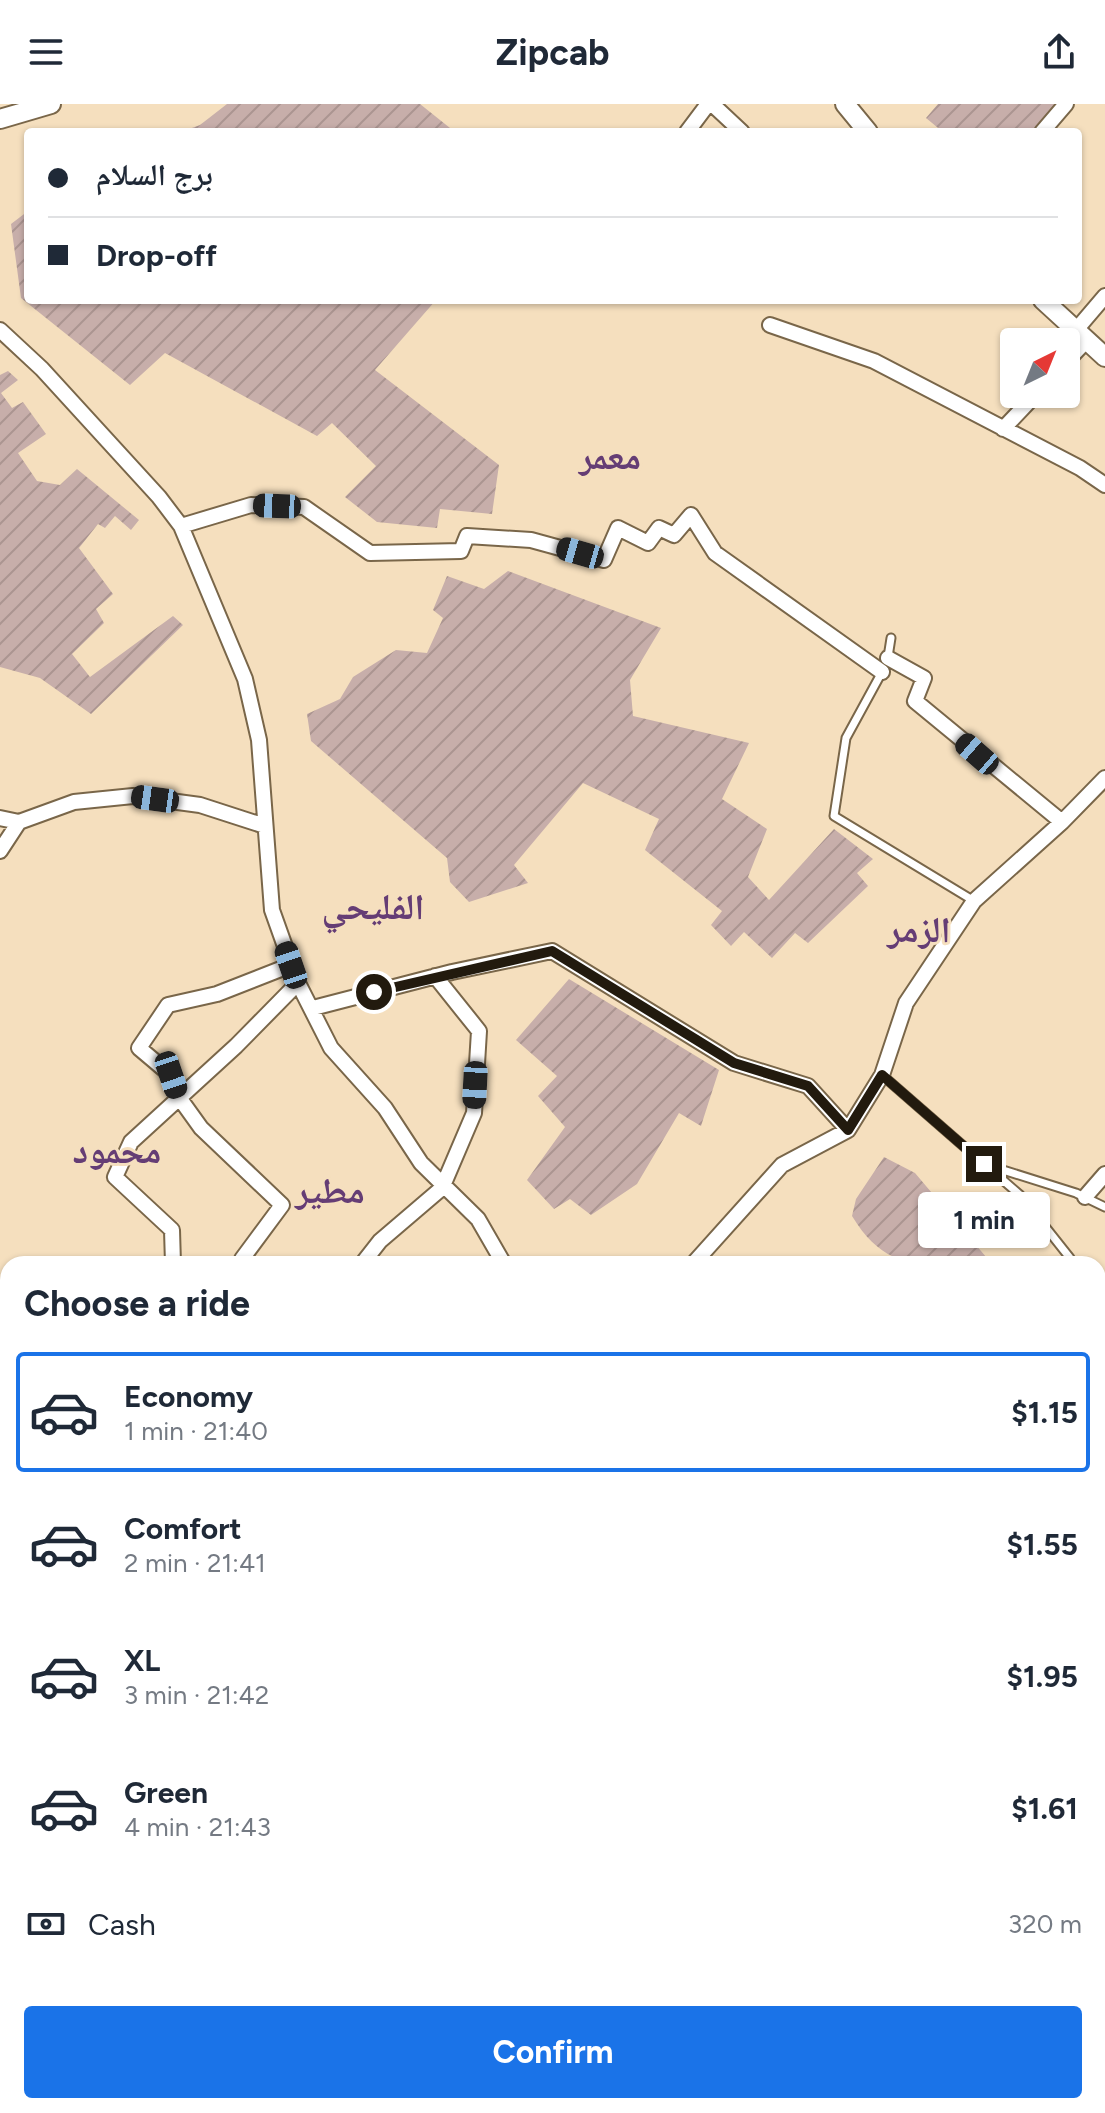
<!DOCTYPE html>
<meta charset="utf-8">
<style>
:root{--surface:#fff;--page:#f2f2f3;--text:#1f2937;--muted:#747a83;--line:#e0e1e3;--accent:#1a73e8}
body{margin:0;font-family:Figtree,"Noto Naskh Arabic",sans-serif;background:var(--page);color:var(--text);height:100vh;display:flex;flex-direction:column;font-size:30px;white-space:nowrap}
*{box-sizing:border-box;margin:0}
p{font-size:26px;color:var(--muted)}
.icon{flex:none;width:44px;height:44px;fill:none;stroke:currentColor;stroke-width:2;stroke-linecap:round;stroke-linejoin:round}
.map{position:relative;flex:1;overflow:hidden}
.panel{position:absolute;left:0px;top:1152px;width:1106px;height:858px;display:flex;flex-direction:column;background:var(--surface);border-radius:24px 24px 0 0;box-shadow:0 2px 6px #0004}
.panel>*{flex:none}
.hud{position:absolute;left:24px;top:24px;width:1058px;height:176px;border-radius:8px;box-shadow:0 2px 6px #0004;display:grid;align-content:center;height:176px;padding:0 24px;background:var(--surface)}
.needle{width:52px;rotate:43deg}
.controls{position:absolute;left:1000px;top:224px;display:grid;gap:16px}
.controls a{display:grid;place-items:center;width:80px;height:80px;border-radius:8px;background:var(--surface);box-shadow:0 2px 6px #0004;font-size:40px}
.end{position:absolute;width:36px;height:36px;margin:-18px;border:10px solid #221a0e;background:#fff;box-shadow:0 0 0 4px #fff}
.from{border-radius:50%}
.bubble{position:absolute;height:56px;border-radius:8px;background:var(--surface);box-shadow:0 2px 6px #0004;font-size:26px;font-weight:700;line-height:56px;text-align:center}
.car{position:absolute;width:24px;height:48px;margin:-24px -12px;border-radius:10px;box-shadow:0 0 6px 2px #0007;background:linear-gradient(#222 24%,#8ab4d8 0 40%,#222 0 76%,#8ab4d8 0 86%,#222 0)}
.hud b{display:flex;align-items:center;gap:28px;height:76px;font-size:30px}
.hud b+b{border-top:2px solid var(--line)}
.hud i{width:20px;height:20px;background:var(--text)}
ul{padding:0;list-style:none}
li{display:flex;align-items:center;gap:24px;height:120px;margin:0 16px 12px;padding:0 8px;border:4px solid transparent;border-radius:8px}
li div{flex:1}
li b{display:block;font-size:30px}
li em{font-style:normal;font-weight:700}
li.active{border-color:var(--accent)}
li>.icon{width:72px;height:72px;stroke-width:1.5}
h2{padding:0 24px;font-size:36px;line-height:96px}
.pay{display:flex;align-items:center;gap:20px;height:88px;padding:0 24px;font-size:30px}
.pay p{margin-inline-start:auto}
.cta{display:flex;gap:16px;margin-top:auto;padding:16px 24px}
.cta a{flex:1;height:92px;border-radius:8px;background:var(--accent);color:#fff;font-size:32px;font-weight:700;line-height:92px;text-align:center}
header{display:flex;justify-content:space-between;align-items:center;height:104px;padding:0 24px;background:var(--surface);font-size:36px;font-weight:700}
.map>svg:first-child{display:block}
.garden{fill:url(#garden-furrows)}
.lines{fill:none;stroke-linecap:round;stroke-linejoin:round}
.lane-casing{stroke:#796649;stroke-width:11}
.street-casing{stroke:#796649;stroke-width:18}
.secondary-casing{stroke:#796649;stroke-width:22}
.lane{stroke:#fff;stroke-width:7}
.street{stroke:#fff;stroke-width:14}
.secondary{stroke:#fff;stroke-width:18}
.route{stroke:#221a0e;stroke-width:10}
.labels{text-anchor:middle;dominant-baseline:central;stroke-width:6;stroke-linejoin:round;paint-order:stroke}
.district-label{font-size:36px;font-weight:bold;fill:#653d75;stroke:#f5dfbe}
</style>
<header><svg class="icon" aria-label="menu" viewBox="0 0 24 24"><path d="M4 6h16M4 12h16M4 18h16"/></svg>Zipcab<svg class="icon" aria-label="share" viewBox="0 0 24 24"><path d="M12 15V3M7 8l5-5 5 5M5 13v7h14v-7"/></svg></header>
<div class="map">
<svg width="1105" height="2009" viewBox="0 0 1105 2009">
<defs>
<pattern id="garden-furrows" width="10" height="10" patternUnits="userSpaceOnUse" patternTransform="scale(2)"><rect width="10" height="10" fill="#c7aeaa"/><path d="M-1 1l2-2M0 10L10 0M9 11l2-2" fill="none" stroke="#ab9591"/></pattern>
</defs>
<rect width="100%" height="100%" fill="#f5dfbe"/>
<path class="garden" d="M227 0H420L455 28H181L200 21Z
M938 0H1057L1034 28H943L926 14Z
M28 107V196H436L375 266 499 361 492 410 440 405 437 424 377 418 345 393 376 362 332 319 317 332 165 249 130 281 21 194 11 120Z
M8 267 18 276 1 289 12 304 23 298 46 330 18 349 37 377 60 381 77 365 139 416 131 426 115 412 105 424 98 420 79 444 113 490 96 505 104 519 72 550 90 573 173 512 183 521 91 610 40 574 0 563V271Z
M508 467 661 524 630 576 633 612 749 639 722 695 767 725 748 773 769 796 834 725 873 755 857 769 868 782 808 839 795 829 772 854 744 828 731 842 711 821 722 807 645 746 659 715 583 679 514 761 528 779 469 798 450 778 447 754 311 637 307 610 340 595 353 573 396 546 427 549 443 514 433 506 447 472 484 485Z
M569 875 719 966 701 1022 679 1009 637 1080 591 1111 570 1095 554 1105 527 1076 565 1023 538 992 557 972 516 936Z
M884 1053 915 1069 992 1160C929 1160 889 1173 852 1112L856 1095Z
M384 2002H466L476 2009H380Z"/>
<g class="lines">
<g class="lane-casing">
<path id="lane" d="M888 553 891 534
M882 568 846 634 834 712 974 797
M882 971 984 1060 1076 1089 1105 1103
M989 1064 1020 1091 1070 1154 1069 1160
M1098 1230 1105 1237
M0 1259 8 1263
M1098 1306 1105 1303
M4 1328 8 1323
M0 1420 8 1426
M0 1442 8 1434
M0 1682 8 1677
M233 2009 239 2002
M840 2009 844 2002"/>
</g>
<g class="street-casing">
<path id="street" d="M712 0 742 28
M687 28 708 0
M1042 28 1066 0
M770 221 874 257 1080 364 1105 381
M0 226 42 265 159 393 181 422 245 575 259 636 272 806 298 879 331 944 385 1004 421 1059 478 1115 504 1160
M1076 226 1105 192
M1066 258 1087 236
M1003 325 1036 290
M181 422 251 401 304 403 370 449 461 447 467 432 531 436 604 456 618 424 648 439 659 424 674 431 691 411 715 449 882 568
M888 554 924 574 915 597 1062 718
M0 714 19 718
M0 747 19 718 74 698 133 692 200 701 265 722
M313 904 452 868 552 847 734 959 808 982 848 1026
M1085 1093 1105 1070
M173 1160 172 1126 115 1073 131 1038 236 942 298 879
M247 1160 242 1155 282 1101 201 1024 178 992 171 971 139 944 168 901 217 890 291 861
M362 1160 380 1137 442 1084 474 1009 479 927 435 872
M693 1160 782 1061 848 1026 882 971 906 899 974 797 1062 718 1105 674
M1098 1467 1105 1460
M1098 1777 1105 1780
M0 1867 8 1869
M1098 1872 1105 1883
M1098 1958 1105 1957
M626 2002 631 2009
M761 2002 777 2009
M891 2002 913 2009
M98 2009 102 2002
M564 2009 567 2002
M979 2009 995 2002"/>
</g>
<g class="secondary-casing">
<path id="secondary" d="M845 0 868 28
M0 15 51 0
M1043 196 1105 253"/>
</g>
<use href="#lane" class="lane"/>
<use href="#street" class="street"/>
<use href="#secondary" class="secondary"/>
</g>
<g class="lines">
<path class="route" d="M374 888 552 847 734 959 808 982 848 1026 882 971 984 1060"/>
</g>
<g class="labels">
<g class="district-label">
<text x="610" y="352">معمر</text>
<text x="373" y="802">الفليحي</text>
<text x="919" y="825">الزمر</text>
<text x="117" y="1046">محمود</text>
<text x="330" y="1086">مطير</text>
</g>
</g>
</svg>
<div class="controls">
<a><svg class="needle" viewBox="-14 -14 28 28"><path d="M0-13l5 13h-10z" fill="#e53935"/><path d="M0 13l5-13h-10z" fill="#747a83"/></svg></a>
</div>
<i class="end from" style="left:374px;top:888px"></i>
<i class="end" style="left:984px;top:1060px"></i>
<div class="bubble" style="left:918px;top:1088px;width:132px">1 min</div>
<i class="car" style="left:277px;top:402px;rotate:272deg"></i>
<i class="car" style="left:580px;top:449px;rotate:286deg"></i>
<i class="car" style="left:977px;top:650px;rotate:311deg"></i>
<i class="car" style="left:155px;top:695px;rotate:278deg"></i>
<i class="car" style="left:291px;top:861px;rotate:341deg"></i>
<i class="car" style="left:171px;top:971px;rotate:161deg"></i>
<i class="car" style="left:475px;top:981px;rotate:183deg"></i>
<div class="hud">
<b><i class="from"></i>برج السلام</b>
<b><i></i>Drop-off</b>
</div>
<section class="panel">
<h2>Choose a ride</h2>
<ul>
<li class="active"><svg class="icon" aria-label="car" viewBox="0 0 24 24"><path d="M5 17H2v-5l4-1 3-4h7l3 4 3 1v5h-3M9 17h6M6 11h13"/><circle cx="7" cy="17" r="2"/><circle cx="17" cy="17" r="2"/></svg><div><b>Economy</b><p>1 min · 21:40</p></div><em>$1.15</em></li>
<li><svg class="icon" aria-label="car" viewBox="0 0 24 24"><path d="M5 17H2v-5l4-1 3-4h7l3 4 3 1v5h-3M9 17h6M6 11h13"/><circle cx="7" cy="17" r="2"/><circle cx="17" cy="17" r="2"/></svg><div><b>Comfort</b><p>2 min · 21:41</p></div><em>$1.55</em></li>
<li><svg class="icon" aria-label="car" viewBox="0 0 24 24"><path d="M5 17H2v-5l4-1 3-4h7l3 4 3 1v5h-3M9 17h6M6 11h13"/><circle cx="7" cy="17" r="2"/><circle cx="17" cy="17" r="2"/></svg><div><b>XL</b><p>3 min · 21:42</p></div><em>$1.95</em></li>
<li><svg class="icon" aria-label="car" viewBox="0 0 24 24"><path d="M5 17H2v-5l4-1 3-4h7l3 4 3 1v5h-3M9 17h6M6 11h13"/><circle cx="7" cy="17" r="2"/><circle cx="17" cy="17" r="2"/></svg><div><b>Green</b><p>4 min · 21:43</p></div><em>$1.61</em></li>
</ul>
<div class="pay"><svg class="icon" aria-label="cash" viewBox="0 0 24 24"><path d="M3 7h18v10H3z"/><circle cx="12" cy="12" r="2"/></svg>Cash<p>320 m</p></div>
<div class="cta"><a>Confirm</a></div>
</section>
</div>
